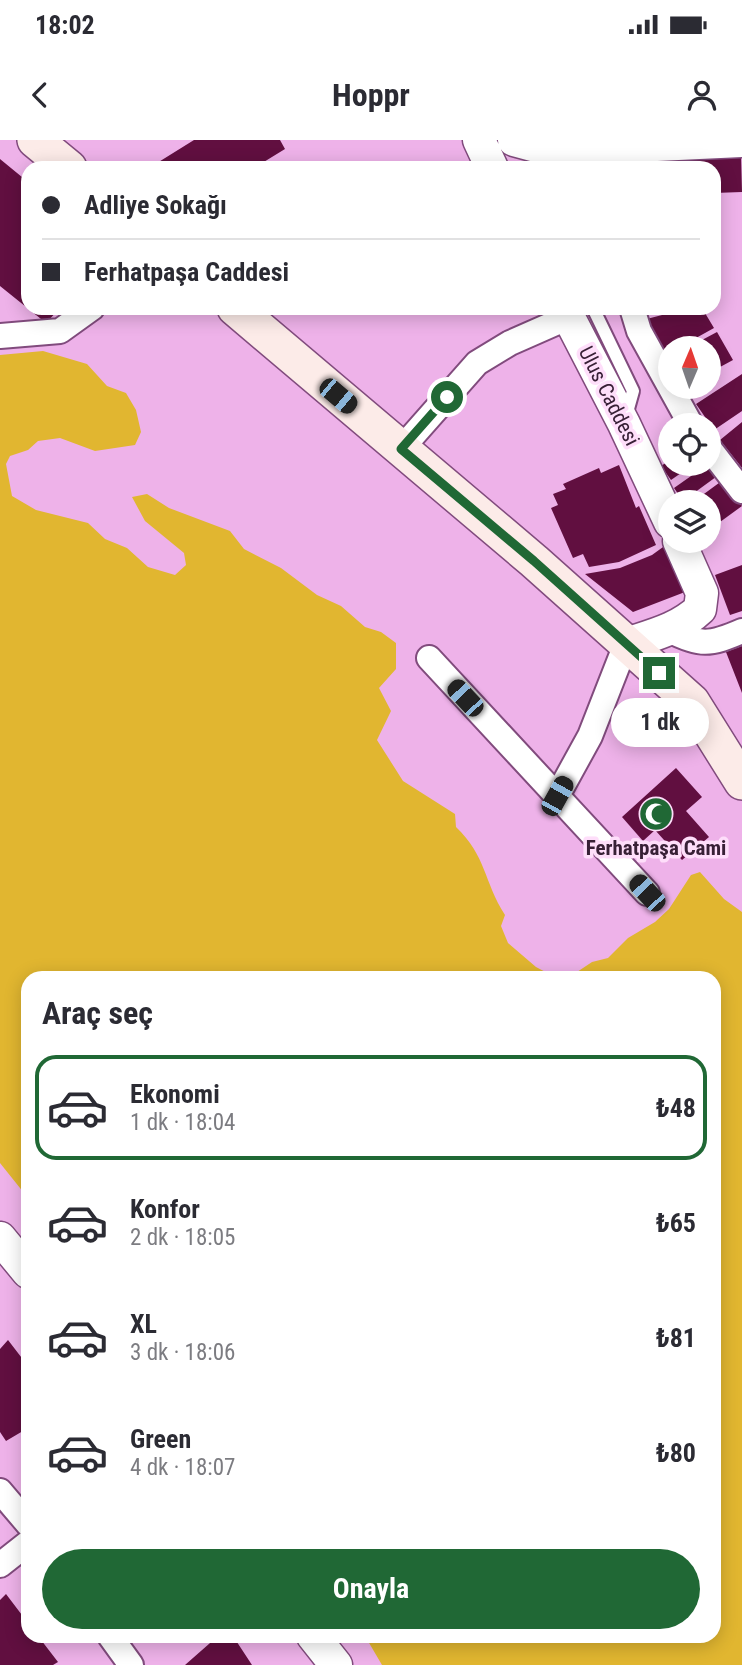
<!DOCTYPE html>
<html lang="tr">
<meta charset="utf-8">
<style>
:root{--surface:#fff;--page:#f7f7f7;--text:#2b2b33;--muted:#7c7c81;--line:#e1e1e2;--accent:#206835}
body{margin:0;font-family:"Roboto Condensed",sans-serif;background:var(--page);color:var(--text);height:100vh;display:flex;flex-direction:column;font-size:26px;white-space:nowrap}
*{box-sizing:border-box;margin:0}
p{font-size:23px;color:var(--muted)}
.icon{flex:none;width:38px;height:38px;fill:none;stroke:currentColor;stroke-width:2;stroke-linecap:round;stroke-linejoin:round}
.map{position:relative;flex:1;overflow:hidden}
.details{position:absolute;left:21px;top:831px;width:700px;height:672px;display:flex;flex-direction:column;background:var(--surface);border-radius:21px;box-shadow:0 4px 18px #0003}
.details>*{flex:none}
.top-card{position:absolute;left:21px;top:21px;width:700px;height:154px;border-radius:21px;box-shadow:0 4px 18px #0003;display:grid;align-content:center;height:154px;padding:0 21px;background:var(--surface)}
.needle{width:46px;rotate:2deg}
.buttons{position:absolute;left:658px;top:196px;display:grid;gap:14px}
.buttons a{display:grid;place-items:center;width:63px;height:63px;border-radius:50%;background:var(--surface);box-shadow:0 4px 18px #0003;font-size:35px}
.end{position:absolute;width:32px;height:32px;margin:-16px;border:9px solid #206835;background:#fff;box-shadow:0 0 0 4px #fff}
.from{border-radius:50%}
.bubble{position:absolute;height:49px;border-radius:24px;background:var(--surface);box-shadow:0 4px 18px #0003;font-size:23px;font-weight:700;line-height:49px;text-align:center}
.car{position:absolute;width:21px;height:42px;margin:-21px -10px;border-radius:9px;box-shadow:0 0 5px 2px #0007;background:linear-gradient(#222 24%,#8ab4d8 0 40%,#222 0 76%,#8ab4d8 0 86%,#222 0)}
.top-card b{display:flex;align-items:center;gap:24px;height:66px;font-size:26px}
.top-card b+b{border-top:2px solid var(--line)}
.top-card i{width:18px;height:18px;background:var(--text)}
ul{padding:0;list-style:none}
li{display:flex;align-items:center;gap:21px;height:105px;margin:0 14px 10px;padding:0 7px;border:4px solid transparent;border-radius:21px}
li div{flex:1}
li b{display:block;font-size:26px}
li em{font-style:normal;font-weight:700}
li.active{border-color:var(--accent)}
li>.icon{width:63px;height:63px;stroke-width:1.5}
h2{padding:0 21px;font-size:32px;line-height:84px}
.action{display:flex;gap:14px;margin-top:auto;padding:14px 21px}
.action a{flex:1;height:80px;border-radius:42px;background:var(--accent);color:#fff;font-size:28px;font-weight:700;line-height:80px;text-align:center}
.status{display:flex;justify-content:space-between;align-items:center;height:49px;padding:0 35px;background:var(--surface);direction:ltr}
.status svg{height:19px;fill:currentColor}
header{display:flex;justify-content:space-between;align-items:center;height:91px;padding:0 21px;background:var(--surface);font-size:32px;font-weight:700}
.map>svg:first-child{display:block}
.green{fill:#e1b630}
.building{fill:#610f40}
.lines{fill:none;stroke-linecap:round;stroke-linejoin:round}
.service-casing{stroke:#814b7d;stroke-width:16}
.minor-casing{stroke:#814b7d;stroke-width:28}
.tertiary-casing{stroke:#814b7d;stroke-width:35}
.secondary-casing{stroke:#814b7d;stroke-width:38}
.service{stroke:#fff;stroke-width:12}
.minor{stroke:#fff;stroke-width:24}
.tertiary{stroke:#fff;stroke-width:32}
.secondary{stroke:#fcebe8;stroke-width:35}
.route{stroke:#206835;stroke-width:9}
.labels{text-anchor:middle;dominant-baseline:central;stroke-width:7;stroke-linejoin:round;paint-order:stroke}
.street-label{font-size:21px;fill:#382036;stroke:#fedefa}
.poi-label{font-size:21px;font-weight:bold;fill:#382036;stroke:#fedefa}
</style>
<div class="status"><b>18:02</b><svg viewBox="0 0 49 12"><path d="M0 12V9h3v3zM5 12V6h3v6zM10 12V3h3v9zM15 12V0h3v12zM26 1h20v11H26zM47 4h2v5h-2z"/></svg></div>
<header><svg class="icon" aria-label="back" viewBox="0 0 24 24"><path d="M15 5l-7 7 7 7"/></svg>Hoppr<svg class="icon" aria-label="person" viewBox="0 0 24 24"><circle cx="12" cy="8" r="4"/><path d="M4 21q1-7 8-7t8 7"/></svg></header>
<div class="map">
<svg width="742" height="1525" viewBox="0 0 742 1525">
<rect width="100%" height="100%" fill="#eeb2e9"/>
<path class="green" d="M43 211 87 224 107 246 126 253 136 270 141 292 135 305 95 311 60 298 38 301 28 310 10 316 6 324 12 356 36 370 88 383 105 399 127 408 148 427 175 435 186 425 184 413 145 381 132 357 147 354 169 368 230 391 244 409 281 428 317 455 341 466 365 487 381 492 396 503V529L379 548 391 571 377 600 403 641 455 674 456 687C487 717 483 740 505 775L501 786 508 803 536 827 555 837 571 836 592 822 608 818 628 798 655 782 669 769 691 735 700 732 724 759 742 772V1525H382L365 1496H714V838H28V1058L0 1023V215Z"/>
<path class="building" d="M194 0H280L285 9 254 28H149Z
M674 13 678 28H606V27Z
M741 13 742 52 714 53V28H685L682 16Z
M0 19 28 42V168H60L46 183 0 146Z
M689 168H702L714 188 678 208H670V213L664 216 639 181Z
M717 192 733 220 709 233V208H687Z
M742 234V271L714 290 696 264Z
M742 282V328L720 300Z
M670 320V324H694L671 340 661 326Z
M711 322 720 334 683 361 674 348Z
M619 325 636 368 639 366 656 405 619 422 589 427 583 414 573 418 551 368 558 365 553 354 566 349 563 344 599 328 601 333Z
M723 340 742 366 709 390V362H693Z
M670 402 685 452 633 472 585 434 620 428 652 415Z
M742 425V471L730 475 715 435Z
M742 506V553L726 512Z
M676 628 702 657 686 671 709 697 682 720 655 690 643 701 622 677Z
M8 1200 28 1226V1288L6 1301 0 1292V1209Z
M6 1454 28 1483V1496H38L58 1522 53 1525H0V1460Z
M218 1496H233L252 1525H185Z"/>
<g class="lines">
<g class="service-casing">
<path id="service" d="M593 168 633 251 626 276"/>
</g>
<g class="minor-casing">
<path id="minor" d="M632 168 639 191 691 285
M0 196 60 191 92 168
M709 308 742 351
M401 309 477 223 510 203 569 177
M669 490C700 506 710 505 742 491
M429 518 647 753
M557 656 590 596 626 504
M0 1351 28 1384
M0 1425 28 1403
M110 1496 131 1525"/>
</g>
<g class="tertiary-casing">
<path id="tertiary" d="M479 0 492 28
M514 0 551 10 742 1
M564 168 624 284 670 382
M626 504C653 495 679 489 700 469L702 453 679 401
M0 1098 28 1132
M313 1496 336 1525"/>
</g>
<g class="secondary-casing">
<path id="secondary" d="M35 0 69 28
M235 168 534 421 692 562 742 642"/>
</g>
<use href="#service" class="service"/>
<use href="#minor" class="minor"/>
<use href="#tertiary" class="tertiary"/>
<use href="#secondary" class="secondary"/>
</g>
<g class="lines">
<path class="route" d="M447 257 401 309 534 421 659 533"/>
</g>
<defs>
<g id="mosque-disc" transform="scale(1.75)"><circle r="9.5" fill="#206835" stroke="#fedefa"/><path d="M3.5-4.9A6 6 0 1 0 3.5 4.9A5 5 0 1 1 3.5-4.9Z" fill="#fff"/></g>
</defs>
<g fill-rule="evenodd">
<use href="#mosque-disc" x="656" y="674"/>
</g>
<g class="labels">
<g class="street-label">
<text transform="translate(609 256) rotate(63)">Ulus Caddesi</text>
</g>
<g class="poi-label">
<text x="656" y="708">Ferhatpaşa Cami</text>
</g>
</g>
</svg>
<div class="buttons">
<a><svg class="needle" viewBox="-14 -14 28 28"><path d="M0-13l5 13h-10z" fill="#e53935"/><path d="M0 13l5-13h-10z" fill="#7c7c81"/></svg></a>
<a><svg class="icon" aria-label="locate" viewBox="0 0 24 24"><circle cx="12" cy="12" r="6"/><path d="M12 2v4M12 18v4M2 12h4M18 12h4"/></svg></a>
<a><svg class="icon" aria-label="layers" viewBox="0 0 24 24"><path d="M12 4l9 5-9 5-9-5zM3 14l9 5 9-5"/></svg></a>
</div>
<i class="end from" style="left:447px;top:257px"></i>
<i class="end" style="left:659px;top:533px"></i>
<div class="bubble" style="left:611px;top:558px;width:98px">1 dk</div>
<i class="car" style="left:338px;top:256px;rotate:130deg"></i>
<i class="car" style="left:465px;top:558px;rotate:317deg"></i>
<i class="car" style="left:557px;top:656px;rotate:29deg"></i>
<i class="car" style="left:647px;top:753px;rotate:317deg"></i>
<div class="top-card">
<b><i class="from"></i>Adliye Sokağı</b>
<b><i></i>Ferhatpaşa Caddesi</b>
</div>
<section class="details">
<h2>Araç seç</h2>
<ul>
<li class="active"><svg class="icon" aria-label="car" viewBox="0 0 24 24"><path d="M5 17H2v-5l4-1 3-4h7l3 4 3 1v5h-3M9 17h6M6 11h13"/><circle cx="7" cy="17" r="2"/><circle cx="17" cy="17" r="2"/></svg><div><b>Ekonomi</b><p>1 dk · 18:04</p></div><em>₺48</em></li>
<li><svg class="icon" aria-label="car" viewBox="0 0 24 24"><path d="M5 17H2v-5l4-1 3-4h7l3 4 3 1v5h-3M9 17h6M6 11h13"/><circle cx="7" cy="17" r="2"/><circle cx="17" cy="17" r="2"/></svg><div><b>Konfor</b><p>2 dk · 18:05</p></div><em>₺65</em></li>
<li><svg class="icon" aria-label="car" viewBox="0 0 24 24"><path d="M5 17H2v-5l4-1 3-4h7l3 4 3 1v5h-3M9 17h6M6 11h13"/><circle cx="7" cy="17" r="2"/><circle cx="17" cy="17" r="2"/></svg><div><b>XL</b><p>3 dk · 18:06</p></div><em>₺81</em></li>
<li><svg class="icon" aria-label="car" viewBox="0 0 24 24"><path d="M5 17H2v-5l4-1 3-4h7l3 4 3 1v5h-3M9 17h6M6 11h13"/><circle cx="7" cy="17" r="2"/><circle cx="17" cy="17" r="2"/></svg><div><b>Green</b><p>4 dk · 18:07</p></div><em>₺80</em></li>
</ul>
<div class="action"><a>Onayla</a></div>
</section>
</div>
